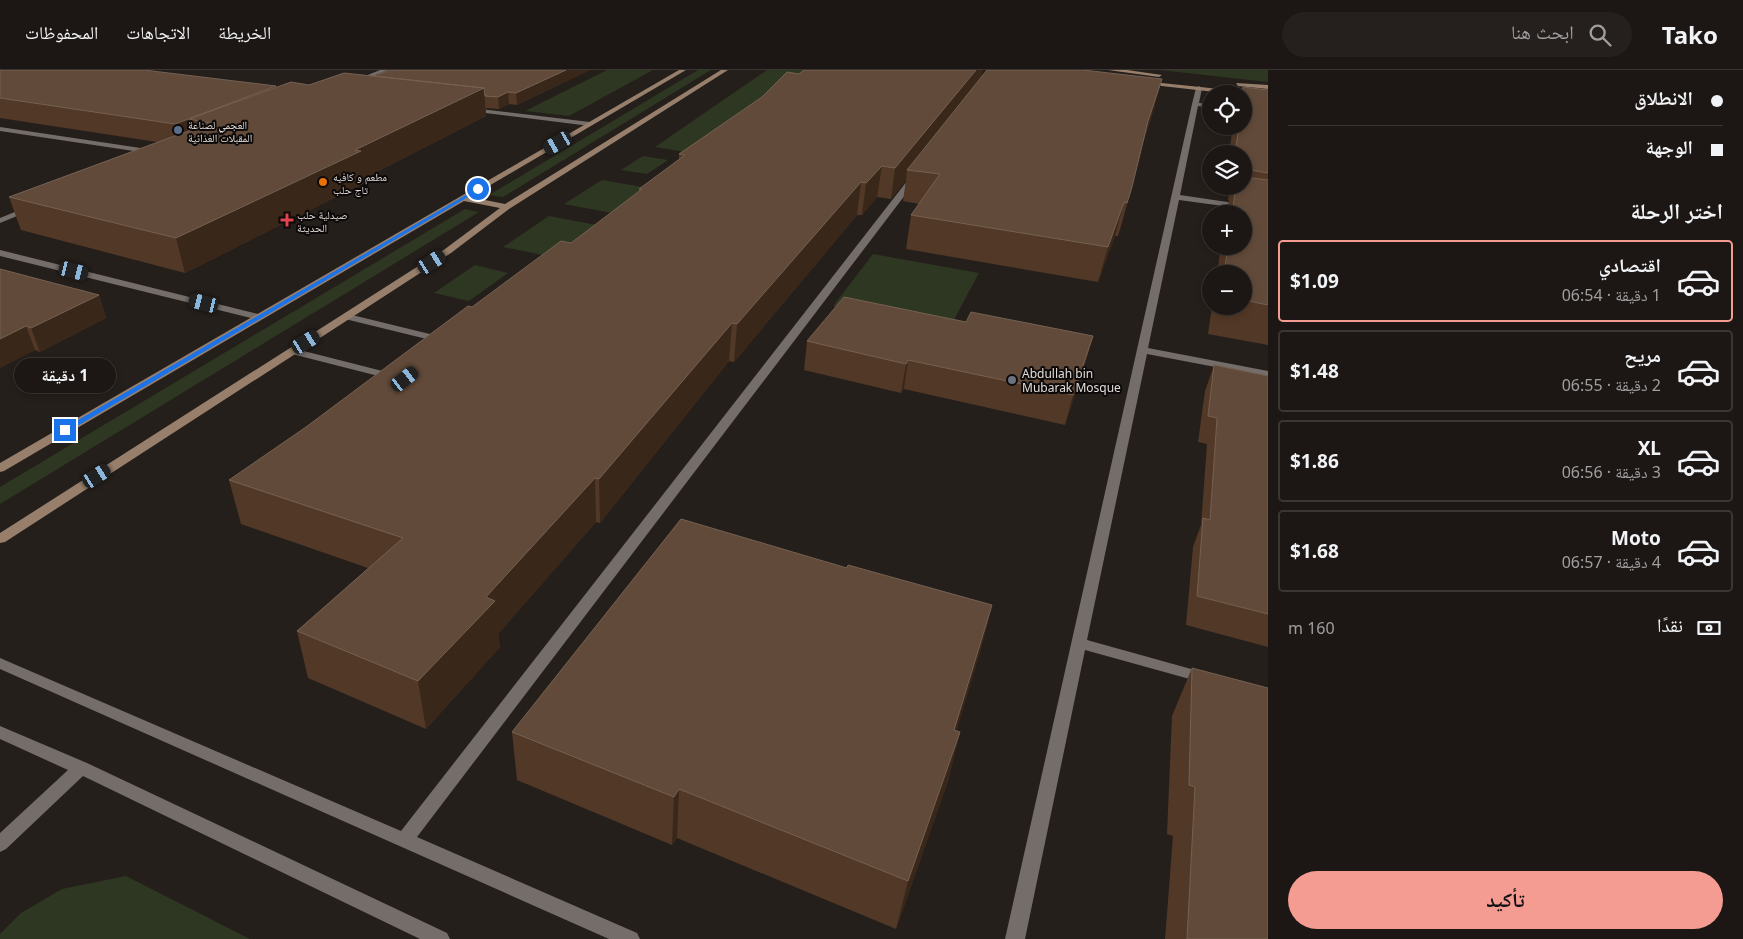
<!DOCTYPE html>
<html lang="ar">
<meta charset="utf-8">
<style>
:root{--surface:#1c1714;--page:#25201d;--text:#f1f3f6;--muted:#a09fa0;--line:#3a3634;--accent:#f59c92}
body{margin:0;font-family:"Noto Sans","Noto Naskh Arabic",sans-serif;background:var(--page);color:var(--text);direction:rtl;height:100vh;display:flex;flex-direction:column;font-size:19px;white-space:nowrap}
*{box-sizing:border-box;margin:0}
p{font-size:16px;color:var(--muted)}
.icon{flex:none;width:28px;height:28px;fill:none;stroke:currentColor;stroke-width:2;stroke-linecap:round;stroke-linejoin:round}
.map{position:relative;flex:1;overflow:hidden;direction:ltr}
.details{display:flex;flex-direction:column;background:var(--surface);width:475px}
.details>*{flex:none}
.hud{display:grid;align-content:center;height:110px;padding:0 20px;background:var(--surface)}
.tools{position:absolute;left:1202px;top:15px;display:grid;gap:10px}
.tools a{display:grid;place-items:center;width:50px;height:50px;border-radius:50%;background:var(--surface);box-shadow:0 2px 8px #0003,0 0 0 1px var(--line);font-size:25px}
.end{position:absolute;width:22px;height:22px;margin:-11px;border:6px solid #1a73e8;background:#fff;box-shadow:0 0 0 2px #fff}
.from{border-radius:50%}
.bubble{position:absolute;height:35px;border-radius:18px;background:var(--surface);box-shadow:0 2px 8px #0003,0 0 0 1px var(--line);font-size:16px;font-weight:700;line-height:35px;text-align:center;direction:rtl}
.car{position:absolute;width:15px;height:30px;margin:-15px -8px;border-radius:6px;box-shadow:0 0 4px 1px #0007;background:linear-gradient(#222 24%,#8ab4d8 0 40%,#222 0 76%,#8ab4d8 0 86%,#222 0)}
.hud b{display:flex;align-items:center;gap:18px;height:48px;font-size:19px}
.hud b+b{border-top:1px solid var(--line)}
.hud i{width:12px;height:12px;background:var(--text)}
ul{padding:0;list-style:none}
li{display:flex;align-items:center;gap:15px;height:82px;margin:0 10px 8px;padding:0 10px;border:2px solid var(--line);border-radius:5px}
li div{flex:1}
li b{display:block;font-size:19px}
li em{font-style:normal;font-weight:700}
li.active{border-color:var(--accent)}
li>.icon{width:45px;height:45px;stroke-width:1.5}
h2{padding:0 20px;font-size:22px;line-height:60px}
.pay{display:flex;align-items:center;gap:12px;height:55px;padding:0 20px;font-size:19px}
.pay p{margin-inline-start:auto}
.action{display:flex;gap:10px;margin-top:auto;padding:10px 20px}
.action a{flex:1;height:58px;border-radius:30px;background:var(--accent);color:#111;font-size:20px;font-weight:700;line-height:58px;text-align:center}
header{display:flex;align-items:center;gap:30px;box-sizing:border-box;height:70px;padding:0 25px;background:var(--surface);border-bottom:1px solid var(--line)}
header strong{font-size:24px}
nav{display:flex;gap:28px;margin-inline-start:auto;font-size:18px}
.search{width:350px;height:45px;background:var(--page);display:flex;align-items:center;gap:12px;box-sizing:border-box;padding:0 18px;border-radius:28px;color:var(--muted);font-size:19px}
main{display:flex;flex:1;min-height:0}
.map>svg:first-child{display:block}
.green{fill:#2e3721}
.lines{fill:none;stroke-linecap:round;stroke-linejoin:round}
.minor{fill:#746d69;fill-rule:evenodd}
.secondary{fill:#977f6b;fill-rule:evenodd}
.wall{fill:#523826}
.shaded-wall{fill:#392719}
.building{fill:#614a39;stroke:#756152}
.route{fill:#1a73e8}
.service-dot{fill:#5c6f8a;stroke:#0c0908;stroke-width:2}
.food-dot{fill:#e8710a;stroke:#0c0908;stroke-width:2}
.health-dot{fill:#e0444e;stroke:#0c0908;stroke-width:2}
.worship-dot{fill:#6b7280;stroke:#0c0908;stroke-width:2}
.labels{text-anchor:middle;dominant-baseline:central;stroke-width:4;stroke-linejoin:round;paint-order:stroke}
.far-poi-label{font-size:11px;fill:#e0dcda;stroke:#0c0908;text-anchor:start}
.poi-label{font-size:12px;fill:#e0dcda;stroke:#0c0908;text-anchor:start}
</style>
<header>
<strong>Tako</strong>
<div class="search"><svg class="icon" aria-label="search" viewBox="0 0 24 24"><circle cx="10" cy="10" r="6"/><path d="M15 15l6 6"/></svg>ابحث هنا</div>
<nav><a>الخريطة</a><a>الاتجاهات</a><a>المحفوظات</a></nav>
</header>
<main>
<section class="details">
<div class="hud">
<b><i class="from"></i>الانطلاق</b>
<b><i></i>الوجهة</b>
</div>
<h2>اختر الرحلة</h2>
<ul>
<li class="active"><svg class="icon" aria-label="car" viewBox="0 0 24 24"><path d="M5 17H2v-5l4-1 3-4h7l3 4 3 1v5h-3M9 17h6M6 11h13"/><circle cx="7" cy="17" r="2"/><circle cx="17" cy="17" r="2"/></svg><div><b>اقتصادي</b><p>1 دقيقة · 06:54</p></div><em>$1.09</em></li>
<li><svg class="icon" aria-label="car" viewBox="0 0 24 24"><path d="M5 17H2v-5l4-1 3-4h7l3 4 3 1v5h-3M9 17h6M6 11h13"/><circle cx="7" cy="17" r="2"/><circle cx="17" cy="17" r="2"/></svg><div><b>مريح</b><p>2 دقيقة · 06:55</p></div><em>$1.48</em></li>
<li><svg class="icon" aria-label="car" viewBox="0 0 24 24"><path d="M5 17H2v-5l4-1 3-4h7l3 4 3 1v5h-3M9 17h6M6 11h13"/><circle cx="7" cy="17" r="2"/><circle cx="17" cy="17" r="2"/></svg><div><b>XL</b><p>3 دقيقة · 06:56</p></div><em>$1.86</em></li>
<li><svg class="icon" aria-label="car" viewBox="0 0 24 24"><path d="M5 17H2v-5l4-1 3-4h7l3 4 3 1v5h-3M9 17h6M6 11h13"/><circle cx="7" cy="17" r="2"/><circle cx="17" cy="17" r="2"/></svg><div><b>Moto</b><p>4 دقيقة · 06:57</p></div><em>$1.68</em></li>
</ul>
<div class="pay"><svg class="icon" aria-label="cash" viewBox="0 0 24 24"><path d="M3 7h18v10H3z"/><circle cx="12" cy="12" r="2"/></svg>نقدًا<p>160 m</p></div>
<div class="action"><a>تأكيد</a></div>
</section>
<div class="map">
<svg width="1268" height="869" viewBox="0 0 1268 869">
<rect width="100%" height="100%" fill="#251f1b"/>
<path class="green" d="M607 0H653L569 46 525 41Z
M698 0H711L503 127 489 125Z
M767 0H816L704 85 655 77Z
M1160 0H1268V12Z
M643 86 668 90 647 104 621 100Z
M602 110 648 118 612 143 564 134Z
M465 139 479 142 0 434V417Z
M549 146 602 156 558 188 503 177Z
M873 184 979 203 949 259 833 236Z
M475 195 508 203 469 231 434 223Z
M126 806 250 869H0V864L21 843 62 819Z"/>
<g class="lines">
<path class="minor" d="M380 0H388L358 12 353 11Z
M1199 16 1202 18 1199 33 1211 34V38L1198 36 1180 125 1268 138V142L1179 130 1148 278 1268 301V307L1147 284 1087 570 1209 604 1212 608 1209 612 1204 613 1085 580 1025 869H1005L1192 34 1196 18Z
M471 38 590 52 593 54 590 56 469 41V39Z
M0 57 154 80 157 82 154 84 0 61Z
M911 106 918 108 417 767 637 863 640 869H609L0 599V588L401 761Z
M27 137 34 139 0 153V148Z
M0 180 262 245 264 247 259 250 0 186Z
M348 244 446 268 448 270 443 273 345 249 343 247Z
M292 278 398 305 399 307 394 310 288 283 287 281Z
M0 656 87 693 447 863 450 869H420L83 706 6 779 0 782V763L68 700 0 669Z"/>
<path class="secondary" d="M679 0H686L470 127 505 134 721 0H728L509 139 451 183 5 472 0 473V463L445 179 500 138 464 131 4 401 0 402V393Z
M1108 0H1127L1162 5 1159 7Z
M1142 11 1268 24V28L1144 14Z
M1236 13 1268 15V19L1238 16Z"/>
</g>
<path class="wall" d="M0 0 276 16 277 18 309 15 374 6 390 0H590L517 35 509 34 499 39 486 38V46L365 108 366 112 185 203 21 160 9 127 157 72 0 48Z
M983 0 981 7 1155 35 1144 70 1123 149 1118 166H1115L1098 212 906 179 911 145 919 134 903 131 906 110 891 129 877 127 862 145H857L734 292 729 291 600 453 596 452 498 564 500 577 426 659 308 608 297 561 368 498 241 454 229 410 306 357 472 237 571 173 639 122V119L679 90V84L799 4Z
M1243 17 1268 20V275L1208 264 1212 236H1244V204H1217L1221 176H1244V144H1226L1229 130H1228L1230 118 1225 117V116H1244V84H1229L1233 56H1244V24H1241Z
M0 199 99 225 106 248 40 282 35 280 0 298Z
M966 252 1093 266 1085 294 1065 355 904 319 901 323 804 300 807 271Z
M1214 295 1268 306V577L1186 555 1193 477 1201 455 1207 374 1198 372 1205 321Z
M992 535 980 582 956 661 960 662 948 711 896 859 677 768 672 775 517 710 512 662Z
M1192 598 1268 869H1165L1173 766 1167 764 1172 646Z"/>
<path class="shaded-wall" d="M566 0H590L517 35 516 23Z
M976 0H983L980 15 907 100 906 110 891 129 895 98Z
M1162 9 1155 35 1140 80 1148 51Z
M276 16 280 37 210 53 189 49 194 71 180 76 175 54Z
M484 18 486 46 365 108 366 112 185 203 176 168 355 80Z
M508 22 509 34 499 39 498 27Z
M882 96 877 127 862 145 866 113Z
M861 112 857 145 734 292 737 254Z
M1124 132 1115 166 1098 212 1108 177Z
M99 225 106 248 40 282 31 258Z
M732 253 729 291 600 453 599 409Z
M26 256 35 280 0 298V269Z
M1093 266 1085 294 1065 355 1073 325Z
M908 290 904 319 901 323 906 294Z
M595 408 596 452 498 564 500 577 426 659 418 611 486 527Z
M992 535 980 582 942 709 954 660Z
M960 662 948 711 896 859 908 811Z
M679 719 677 768 672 775 674 727Z"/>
<path class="building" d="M0 0H144L276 16 175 54 0 28Z
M390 0H566L516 23 508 22 498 27 485 26 484 18 374 6Z
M804 0H976L895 98 882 96 866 113 861 112 737 254 732 253 599 409 595 408 486 527 495 531 418 611 297 561 403 468 229 410 306 357 468 236 472 237 561 171 571 173 642 119H639L685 85 679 84 762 27 787 2 799 4Z
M987 0H1083L1162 9 1148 51 1132 117 1127 133 1124 132 1108 177 911 145 940 104 907 100Z
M344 3 484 18 355 80 361 81 176 168 9 127 210 53 189 49 291 12 309 15Z
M1243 17 1268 20V103L1244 99V84H1235L1239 56H1244V24H1242Z
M1244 107 1268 110V235L1244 230V204H1224L1228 176H1244V144H1232L1236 116H1244Z
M0 199 99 225 31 258 26 256 0 269Z
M844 227 966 252 971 242 1093 266 1073 325 908 290 906 294 807 271Z
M1214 295 1268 306V544L1197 526 1203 448 1210 450 1217 348 1208 346Z
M681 449 847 498 848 495 992 535 954 660 960 662 908 811 679 719 674 727 512 662Z
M1192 598 1268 618V869H1187L1195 717 1189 715Z"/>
<path class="route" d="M478 118 480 120 67 362 61 360Z"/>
<circle class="service-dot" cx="178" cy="60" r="5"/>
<circle class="food-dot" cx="323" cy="112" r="5"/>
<path class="health-dot" d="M284.5 142.5h5v5h5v5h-5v5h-5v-5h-5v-5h5z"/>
<circle class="worship-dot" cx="1012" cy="310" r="5"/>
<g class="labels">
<g class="far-poi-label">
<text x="188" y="54">العجمي لصناعة<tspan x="188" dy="13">المقبلات الغذائية</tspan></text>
<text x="333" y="106">مطعم و كافيه<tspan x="333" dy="13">تاج حلب</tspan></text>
<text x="297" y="144">صيدلية حلب<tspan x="297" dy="13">الحديثة</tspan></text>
</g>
<g class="poi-label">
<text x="1022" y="303">Abdullah bin<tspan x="1022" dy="14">Mubarak Mosque</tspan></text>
</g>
</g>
</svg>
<div class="tools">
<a><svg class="icon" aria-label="locate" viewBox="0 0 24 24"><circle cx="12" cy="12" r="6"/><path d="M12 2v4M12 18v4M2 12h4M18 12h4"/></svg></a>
<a><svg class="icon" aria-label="layers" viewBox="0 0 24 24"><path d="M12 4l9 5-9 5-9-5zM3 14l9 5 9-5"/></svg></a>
<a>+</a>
<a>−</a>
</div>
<i class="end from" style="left:478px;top:119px"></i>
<i class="end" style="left:65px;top:360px"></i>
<div class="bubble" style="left:14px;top:288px;width:102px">1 دقيقة</div>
<i class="car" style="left:558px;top:73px;rotate:240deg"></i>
<i class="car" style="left:432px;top:192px;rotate:58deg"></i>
<i class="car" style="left:74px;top:201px;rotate:104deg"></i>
<i class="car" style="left:204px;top:233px;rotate:284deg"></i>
<i class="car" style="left:306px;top:272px;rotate:59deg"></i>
<i class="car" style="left:405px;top:309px;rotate:52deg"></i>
<i class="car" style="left:97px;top:406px;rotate:57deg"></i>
</div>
</main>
